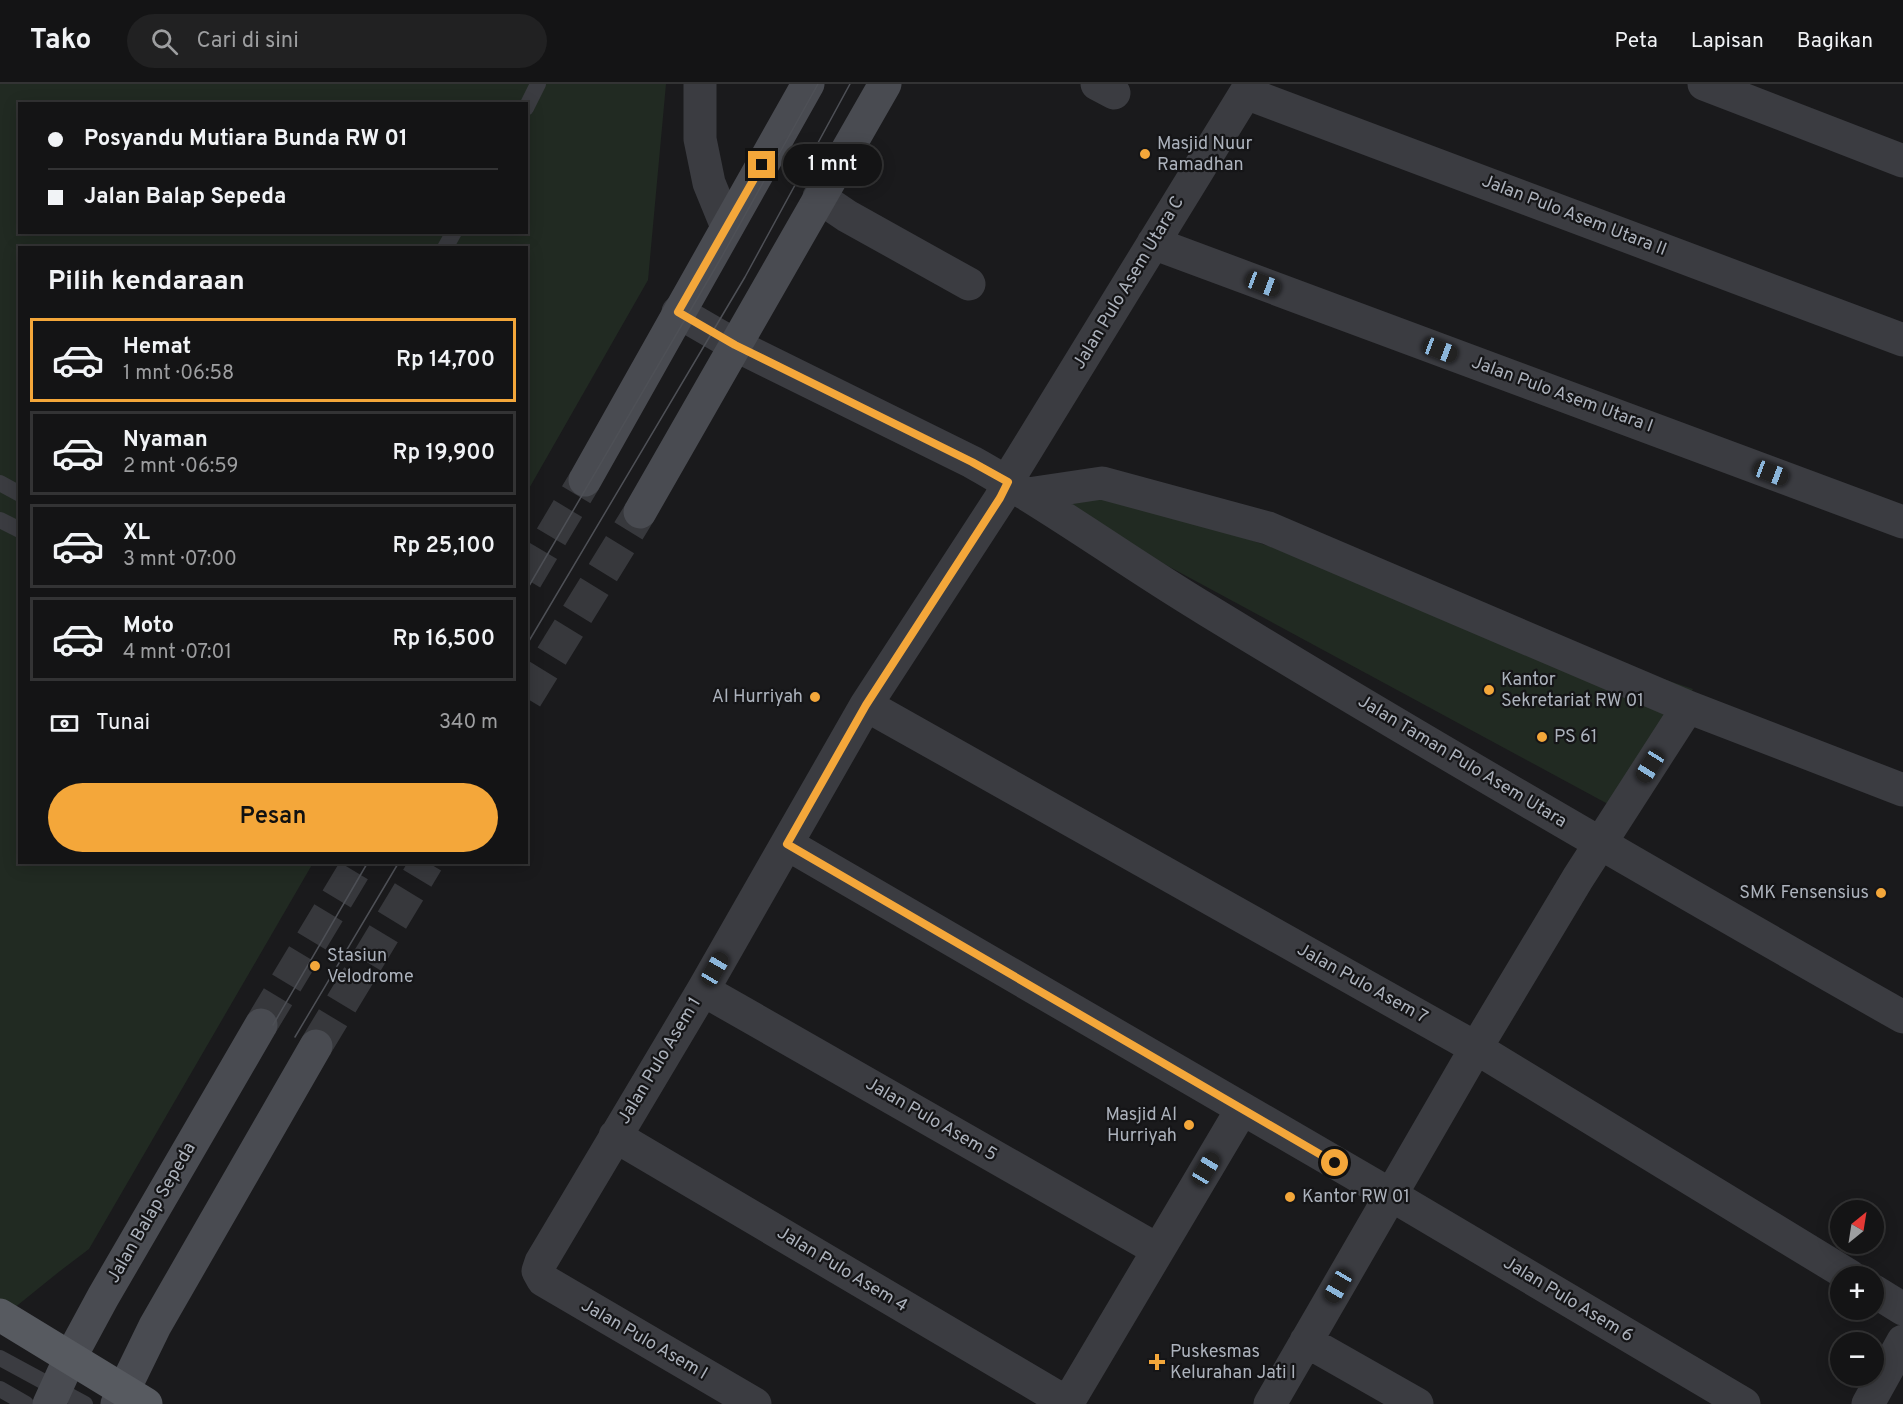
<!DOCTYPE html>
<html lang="id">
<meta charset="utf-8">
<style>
:root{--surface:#141415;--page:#212122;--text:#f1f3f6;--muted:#9d9ea0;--line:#333334;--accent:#f4a73a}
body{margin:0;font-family:Overpass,sans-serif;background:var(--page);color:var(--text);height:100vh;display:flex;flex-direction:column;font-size:22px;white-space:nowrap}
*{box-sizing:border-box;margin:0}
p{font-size:20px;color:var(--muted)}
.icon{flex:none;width:33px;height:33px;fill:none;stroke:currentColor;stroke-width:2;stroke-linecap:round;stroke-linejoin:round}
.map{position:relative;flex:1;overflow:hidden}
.panel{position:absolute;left:18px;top:162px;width:510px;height:618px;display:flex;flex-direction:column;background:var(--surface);border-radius:0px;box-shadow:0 3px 15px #0003,0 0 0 2px var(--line)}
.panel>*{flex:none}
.top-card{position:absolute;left:18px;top:18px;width:510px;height:132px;border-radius:0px;box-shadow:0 3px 15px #0003,0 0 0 2px var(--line);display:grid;align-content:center;height:132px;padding:0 30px;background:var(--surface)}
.needle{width:39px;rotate:30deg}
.controls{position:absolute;left:1830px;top:1116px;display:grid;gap:12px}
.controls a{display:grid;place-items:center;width:54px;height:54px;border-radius:50%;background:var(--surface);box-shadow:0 3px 15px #0003,0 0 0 2px var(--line);font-size:30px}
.end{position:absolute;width:27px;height:27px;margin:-14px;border:8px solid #f4a73a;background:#111;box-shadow:0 0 0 3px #111}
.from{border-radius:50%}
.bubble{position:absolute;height:42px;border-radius:21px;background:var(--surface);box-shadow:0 3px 15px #0003,0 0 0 2px var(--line);font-size:20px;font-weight:600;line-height:42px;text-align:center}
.car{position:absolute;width:18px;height:36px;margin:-18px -9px;border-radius:8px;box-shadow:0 0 4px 2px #0007;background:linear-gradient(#222 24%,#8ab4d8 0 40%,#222 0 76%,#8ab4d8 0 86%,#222 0)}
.top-card b{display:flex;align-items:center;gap:21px;height:57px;font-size:22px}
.top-card b+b{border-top:2px solid var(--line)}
.top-card i{width:15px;height:15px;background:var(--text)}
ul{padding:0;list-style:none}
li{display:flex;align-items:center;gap:18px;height:84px;margin:0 12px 9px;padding:0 18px;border:3px solid var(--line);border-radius:0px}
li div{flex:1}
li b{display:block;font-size:22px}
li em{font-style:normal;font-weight:600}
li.selected{border-color:var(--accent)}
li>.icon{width:54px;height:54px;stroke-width:1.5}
h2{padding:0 30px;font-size:27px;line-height:72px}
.pay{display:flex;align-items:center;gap:15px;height:66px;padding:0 30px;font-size:22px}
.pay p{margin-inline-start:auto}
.action{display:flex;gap:12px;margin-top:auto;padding:12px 30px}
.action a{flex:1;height:69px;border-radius:36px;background:var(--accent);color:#111;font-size:24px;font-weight:600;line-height:69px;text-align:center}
header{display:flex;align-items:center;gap:36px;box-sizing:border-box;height:84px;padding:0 30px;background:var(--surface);border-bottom:2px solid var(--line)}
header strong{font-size:28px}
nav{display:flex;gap:33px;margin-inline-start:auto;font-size:21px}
.search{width:420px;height:54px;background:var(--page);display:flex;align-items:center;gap:15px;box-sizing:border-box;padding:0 21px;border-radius:33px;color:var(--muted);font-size:22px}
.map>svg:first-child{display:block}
.green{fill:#212a22;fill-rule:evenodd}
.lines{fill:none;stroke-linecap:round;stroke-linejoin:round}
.secondary-tunnel{stroke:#37383c;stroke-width:33;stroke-dasharray:33 16;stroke-linecap:butt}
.service{stroke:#3b3c41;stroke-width:16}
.minor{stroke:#3b3c41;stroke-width:33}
.secondary{stroke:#494b51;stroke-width:33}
.primary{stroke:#575a60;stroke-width:33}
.tram{stroke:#4e5056;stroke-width:1.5}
.route{stroke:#f4a73a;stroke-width:8}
.poi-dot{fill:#f4a73a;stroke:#151517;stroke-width:2}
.labels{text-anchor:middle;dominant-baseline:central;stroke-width:4.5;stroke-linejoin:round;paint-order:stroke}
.poi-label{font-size:18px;fill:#acb2bc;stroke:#151517;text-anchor:start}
.street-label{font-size:18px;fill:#acb2bc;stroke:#151517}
</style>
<header>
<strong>Tako</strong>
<div class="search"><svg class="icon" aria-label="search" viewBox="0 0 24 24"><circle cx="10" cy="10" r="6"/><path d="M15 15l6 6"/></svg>Cari di sini</div>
<nav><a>Peta</a><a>Lapisan</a><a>Bagikan</a></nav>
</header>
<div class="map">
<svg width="1903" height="1320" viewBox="0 0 1903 1320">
<rect width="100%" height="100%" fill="#1a1a1c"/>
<path class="green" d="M0 0H666L648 196 527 408 526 164H20V778L313 779 89 1165 60 1187 3 1233 0 1231ZM20 20H526V148H20Z
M1117 411 1693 605 1619 726 1042 414Z"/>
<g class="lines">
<path class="secondary-tunnel" d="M526 495 585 396
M526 614 640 428
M261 941 359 778
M316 962 427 778"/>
<path class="service" d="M526 24 538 0
M445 164 454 148
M0 399 20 410
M0 436 20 446
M0 1274 85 1320
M0 1305 26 1320"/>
<path class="minor" d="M700 0V55L709 99 727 143
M1097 0 1114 9
M1704 0 1903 77
M1246 9 1903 256
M819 113 847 132 969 200
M1153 159 1903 438
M678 228 735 261 972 378C1053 423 1127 478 1207 526 1436 666 1669 800 1903 933
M1028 410 1102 399 1268 444 1688 623 1903 706
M866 621 1476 964 1850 1192
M787 760 1391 1111 1744 1320
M703 906 1158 1166
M615 1052 1069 1320
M1874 1207 1903 1225
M1306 1257 1417 1320
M755 1320 543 1196 538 1187 541 1178 703 906 866 621 1000 415 1014 386 1251 0
M1067 1320 1242 1025
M1270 1320 1476 964 1578 794 1688 623
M1868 1320 1903 1257"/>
<path class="secondary" d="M585 396 808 0
M640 428 885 0
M49 1320 70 1274 103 1213 261 941
M117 1320 155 1242 316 962"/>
<path class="primary" d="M0 1231 146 1320"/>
<path class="tram" d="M526 507 721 174 818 0
M526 562 745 193 850 0
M273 941 368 778
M295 953 399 778"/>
</g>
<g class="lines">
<path class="route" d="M762 81 678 228 735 261 972 378 1008 398 1000 414 866 621 787 760 1335 1079"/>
</g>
<g class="poi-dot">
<circle cx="1145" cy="70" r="6"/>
<circle cx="1489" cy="606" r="6"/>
<circle cx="815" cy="613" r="6"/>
<circle cx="1542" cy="653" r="6"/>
<circle cx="1881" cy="809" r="6"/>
<circle cx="315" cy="882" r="6"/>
<circle cx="1189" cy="1041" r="6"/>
<circle cx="1290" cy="1113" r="6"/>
<path d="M1154 1269h6v6h6v6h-6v6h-6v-6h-6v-6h6z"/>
</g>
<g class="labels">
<g class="poi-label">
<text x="1157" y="60">Masjid Nuur<tspan x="1157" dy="21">Ramadhan</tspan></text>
<text x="1501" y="596">Kantor<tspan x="1501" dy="21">Sekretariat RW 01</tspan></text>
<text x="803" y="613" text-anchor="end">Al Hurriyah</text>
<text x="1554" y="653">PS 61</text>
<text x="1869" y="809" text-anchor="end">SMK Fensensius</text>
<text x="327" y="872">Stasiun<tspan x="327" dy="21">Velodrome</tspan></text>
<text x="1177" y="1031" text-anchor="end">Masjid Al<tspan x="1177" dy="21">Hurriyah</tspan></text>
<text x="1302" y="1113">Kantor RW 01</text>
<text x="1170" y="1268">Puskesmas<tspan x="1170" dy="21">Kelurahan Jati I</tspan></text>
</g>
<g class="street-label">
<text transform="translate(1574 132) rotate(21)">Jalan Pulo Asem Utara II</text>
<text transform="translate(1129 199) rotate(-59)">Jalan Pulo Asem Utara C</text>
<text transform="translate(1562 311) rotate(20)">Jalan Pulo Asem Utara I</text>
<text transform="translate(1462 678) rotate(31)">Jalan Taman Pulo Asem Utara</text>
<text transform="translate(1362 900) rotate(29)">Jalan Pulo Asem 7</text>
<text transform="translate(660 977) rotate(-59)">Jalan Pulo Asem 1</text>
<text transform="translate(931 1036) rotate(30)">Jalan Pulo Asem 5</text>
<text transform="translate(152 1129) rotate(-60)">Jalan Balap Sepeda</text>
<text transform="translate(842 1186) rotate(31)">Jalan Pulo Asem 4</text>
<text transform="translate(1568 1216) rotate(31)">Jalan Pulo Asem 6</text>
<text transform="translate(644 1256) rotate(30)">Jalan Pulo Asem I</text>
</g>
</g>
</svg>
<div class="controls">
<a><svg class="needle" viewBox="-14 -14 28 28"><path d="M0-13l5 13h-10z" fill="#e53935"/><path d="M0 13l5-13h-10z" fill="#9d9ea0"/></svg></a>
<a>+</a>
<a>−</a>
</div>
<i class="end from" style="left:1335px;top:1079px"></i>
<i class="end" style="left:762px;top:81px"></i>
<div class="bubble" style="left:783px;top:60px;width:99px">1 mnt</div>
<i class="car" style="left:1263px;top:200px;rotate:111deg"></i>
<i class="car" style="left:1440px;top:266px;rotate:111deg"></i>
<i class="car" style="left:1771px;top:389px;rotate:111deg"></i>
<i class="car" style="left:1650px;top:682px;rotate:212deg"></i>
<i class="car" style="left:715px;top:885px;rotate:30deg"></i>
<i class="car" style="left:1206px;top:1085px;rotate:31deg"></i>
<i class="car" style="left:1338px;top:1202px;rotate:210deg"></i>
<div class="top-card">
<b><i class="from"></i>Posyandu Mutiara Bunda RW 01</b>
<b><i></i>Jalan Balap Sepeda</b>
</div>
<section class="panel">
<h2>Pilih kendaraan</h2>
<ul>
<li class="selected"><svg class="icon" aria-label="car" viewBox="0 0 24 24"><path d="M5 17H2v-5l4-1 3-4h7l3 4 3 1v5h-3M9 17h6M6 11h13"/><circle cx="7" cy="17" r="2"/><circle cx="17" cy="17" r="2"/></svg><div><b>Hemat</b><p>1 mnt · 06:58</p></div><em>Rp 14,700</em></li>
<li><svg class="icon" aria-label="car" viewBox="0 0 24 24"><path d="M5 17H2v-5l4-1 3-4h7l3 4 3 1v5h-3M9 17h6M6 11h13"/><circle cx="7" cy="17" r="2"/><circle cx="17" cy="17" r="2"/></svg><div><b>Nyaman</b><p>2 mnt · 06:59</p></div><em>Rp 19,900</em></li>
<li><svg class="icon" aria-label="car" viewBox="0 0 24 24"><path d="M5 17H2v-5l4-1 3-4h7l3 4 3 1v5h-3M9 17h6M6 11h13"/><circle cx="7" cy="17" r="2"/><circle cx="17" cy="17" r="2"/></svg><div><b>XL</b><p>3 mnt · 07:00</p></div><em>Rp 25,100</em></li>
<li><svg class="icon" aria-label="car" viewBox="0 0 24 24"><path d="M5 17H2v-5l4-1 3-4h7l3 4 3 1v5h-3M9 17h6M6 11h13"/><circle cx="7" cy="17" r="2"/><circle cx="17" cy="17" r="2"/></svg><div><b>Moto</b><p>4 mnt · 07:01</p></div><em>Rp 16,500</em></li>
</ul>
<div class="pay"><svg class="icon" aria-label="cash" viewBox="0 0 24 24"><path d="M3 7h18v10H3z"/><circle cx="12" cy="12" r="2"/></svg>Tunai<p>340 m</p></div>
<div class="action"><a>Pesan</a></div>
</section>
</div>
